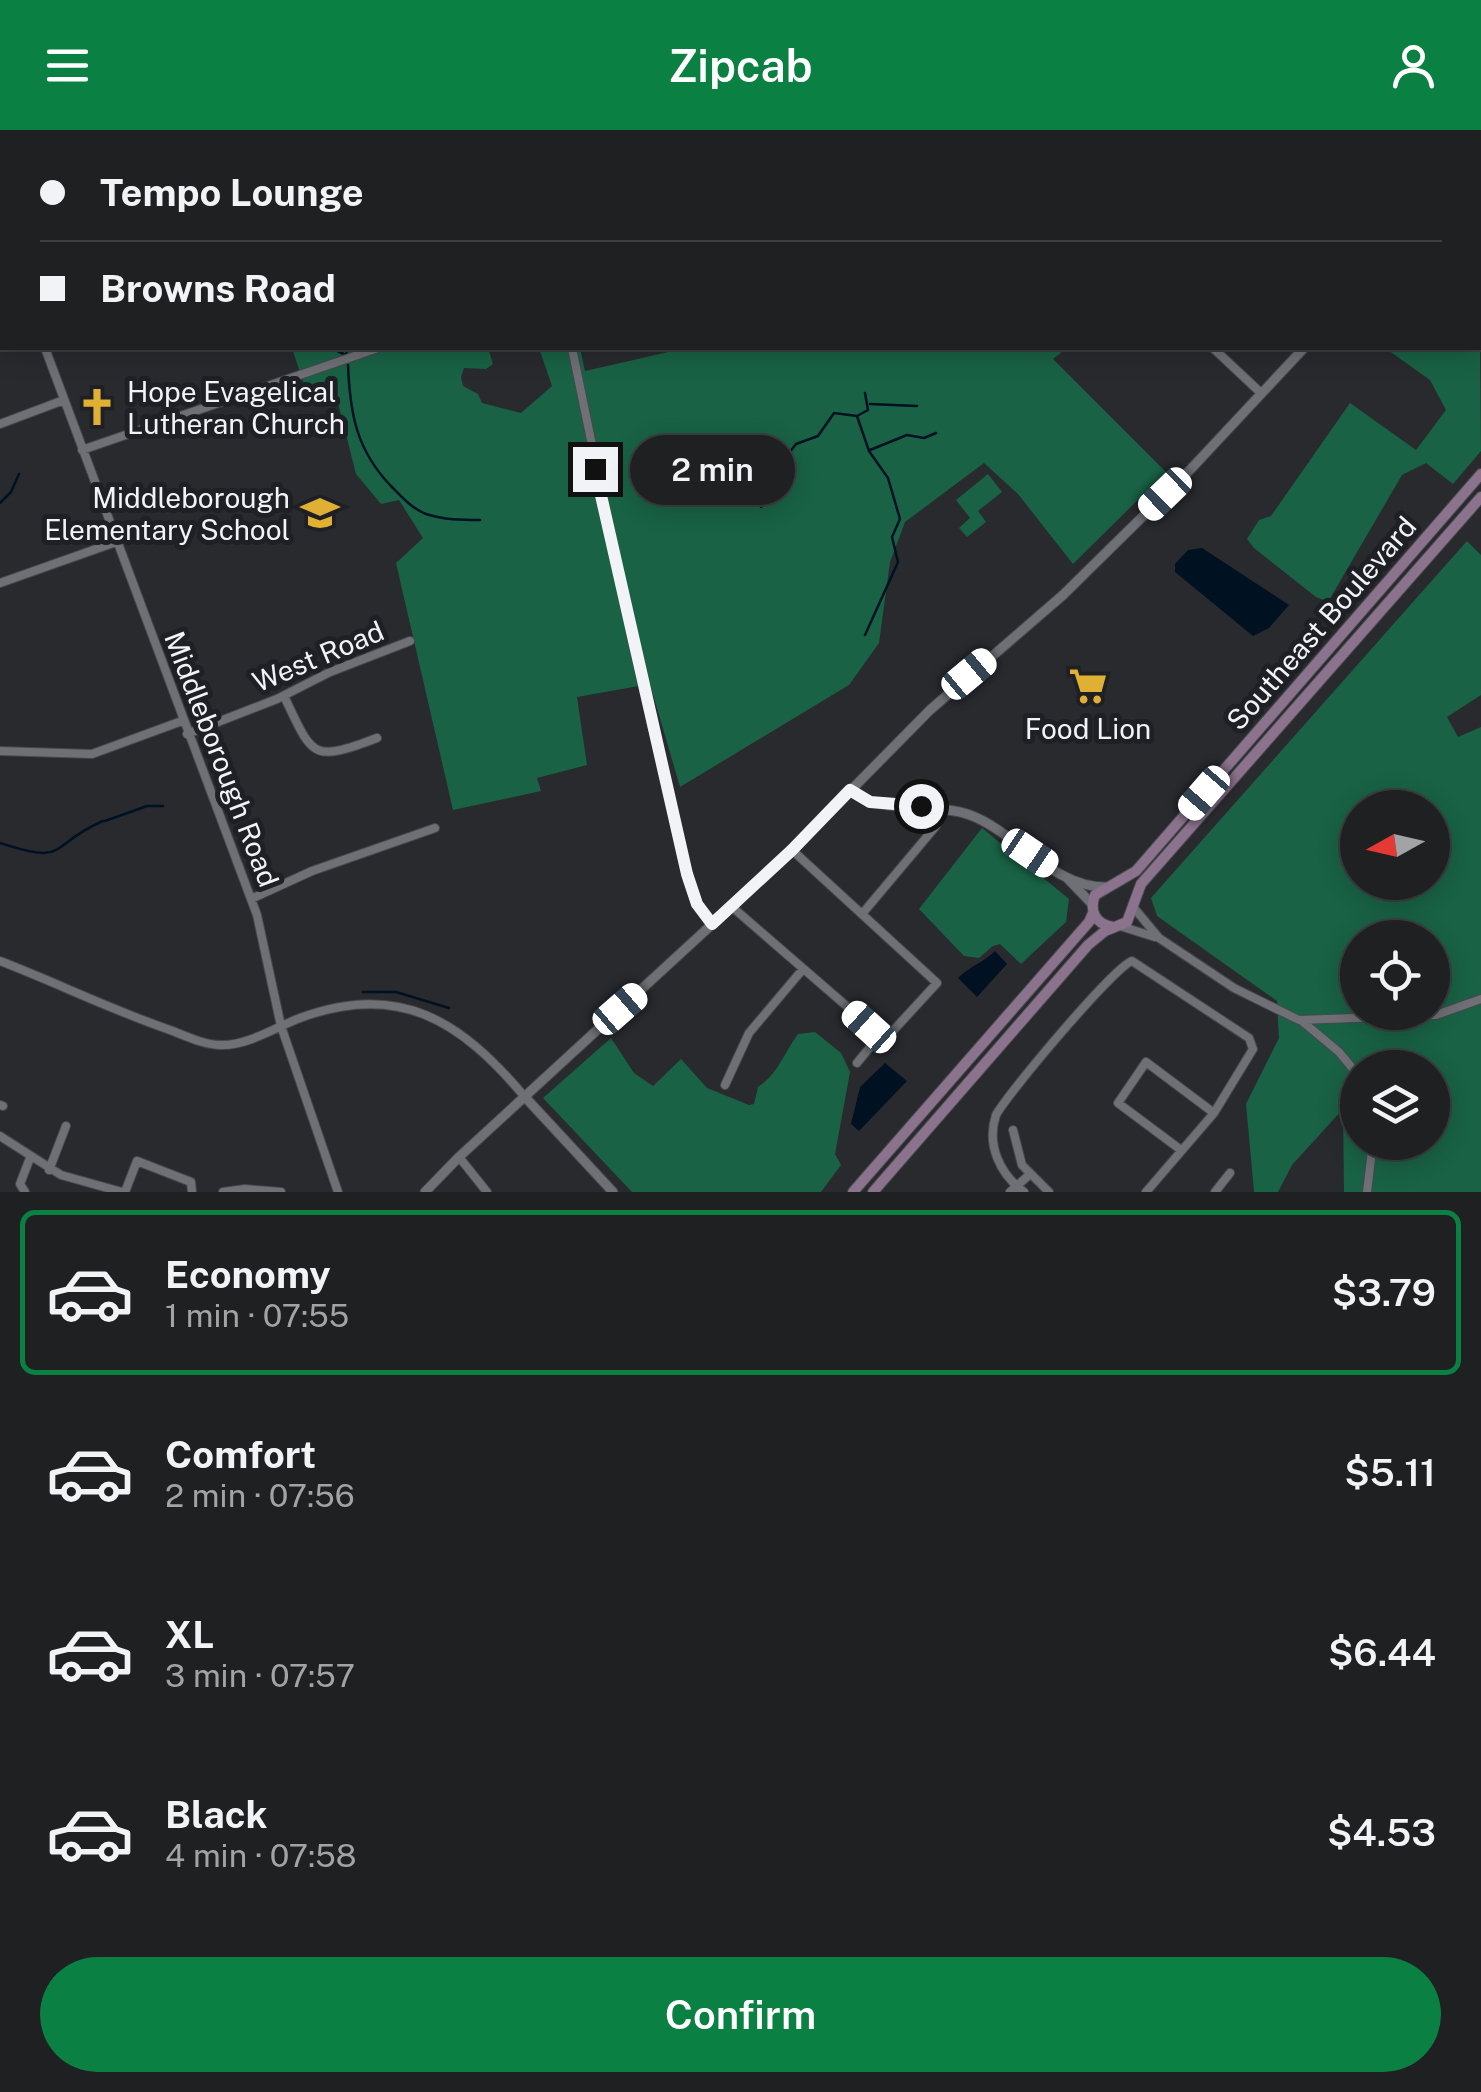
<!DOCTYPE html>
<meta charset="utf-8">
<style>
:root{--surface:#1e2022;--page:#2b2d2f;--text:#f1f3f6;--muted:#a1a3a5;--line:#3c3e40;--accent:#0b8043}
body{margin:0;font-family:"Public Sans",sans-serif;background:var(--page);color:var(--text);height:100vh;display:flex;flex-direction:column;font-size:38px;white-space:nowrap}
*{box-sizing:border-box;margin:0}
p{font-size:32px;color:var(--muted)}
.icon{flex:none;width:55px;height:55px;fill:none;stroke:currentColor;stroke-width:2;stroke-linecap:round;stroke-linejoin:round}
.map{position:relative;height:1062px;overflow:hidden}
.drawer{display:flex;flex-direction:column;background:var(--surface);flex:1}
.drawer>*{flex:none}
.guide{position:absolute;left:0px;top:0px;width:1482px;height:220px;box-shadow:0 5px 25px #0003,0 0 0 2px var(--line);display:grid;align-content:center;height:220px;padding:0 40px;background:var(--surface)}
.needle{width:65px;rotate:262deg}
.fabs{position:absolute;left:1340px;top:660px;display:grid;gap:20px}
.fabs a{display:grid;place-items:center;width:110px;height:110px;border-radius:50%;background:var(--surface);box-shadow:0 5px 25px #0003,0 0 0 2px var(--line);font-size:50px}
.end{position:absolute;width:45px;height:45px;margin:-22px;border:12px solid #f2f3f6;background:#111;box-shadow:0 0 0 5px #111}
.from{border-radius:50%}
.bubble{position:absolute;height:70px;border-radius:35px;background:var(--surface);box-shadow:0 5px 25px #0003,0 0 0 2px var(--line);font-size:32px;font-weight:600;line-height:70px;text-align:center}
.car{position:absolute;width:30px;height:60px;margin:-30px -15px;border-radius:12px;box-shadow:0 0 8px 2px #0007;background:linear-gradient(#fff 24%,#345 0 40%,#fff 0 76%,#345 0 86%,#fff 0)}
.guide b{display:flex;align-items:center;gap:35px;height:95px;font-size:38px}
.guide b+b{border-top:2px solid var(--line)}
.guide i{width:25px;height:25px;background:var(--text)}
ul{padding:18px 0 0;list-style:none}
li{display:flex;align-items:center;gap:30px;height:165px;margin:0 20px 15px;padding:0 20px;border:5px solid transparent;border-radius:15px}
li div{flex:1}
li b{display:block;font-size:38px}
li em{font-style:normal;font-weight:600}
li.selected{border-color:var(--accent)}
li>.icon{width:90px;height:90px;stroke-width:1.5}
.action{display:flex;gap:20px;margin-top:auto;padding:20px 40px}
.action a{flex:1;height:115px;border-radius:60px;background:var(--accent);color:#fff;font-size:40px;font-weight:600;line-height:115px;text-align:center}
header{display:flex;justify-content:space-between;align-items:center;height:130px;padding:0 40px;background:var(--accent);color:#fff;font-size:45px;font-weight:600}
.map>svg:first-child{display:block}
.green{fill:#196245;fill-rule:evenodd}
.water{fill:#001222}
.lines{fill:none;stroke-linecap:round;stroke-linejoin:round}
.stream{stroke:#001222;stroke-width:2.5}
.minor-casing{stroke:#47484d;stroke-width:10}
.tertiary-casing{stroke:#47484d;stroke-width:11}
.secondary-casing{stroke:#47484d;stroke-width:12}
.minor{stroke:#6e7075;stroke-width:8}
.tertiary{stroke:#6e7075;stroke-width:9}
.secondary{stroke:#8b728d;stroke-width:10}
.route{stroke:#f2f3f6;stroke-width:12}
.labels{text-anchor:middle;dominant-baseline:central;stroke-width:10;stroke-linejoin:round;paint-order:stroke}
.poi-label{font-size:28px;fill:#f2f3f6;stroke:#1e2025;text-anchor:start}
.street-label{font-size:28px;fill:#f2f3f6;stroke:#1e2025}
</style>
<header><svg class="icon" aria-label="menu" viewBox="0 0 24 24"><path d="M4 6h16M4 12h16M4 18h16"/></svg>Zipcab<svg class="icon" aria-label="person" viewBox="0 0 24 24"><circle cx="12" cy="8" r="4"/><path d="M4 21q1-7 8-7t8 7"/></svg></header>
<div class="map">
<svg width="1481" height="1062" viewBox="0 0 1481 1062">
<rect width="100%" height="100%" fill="#282a2e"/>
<path class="green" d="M1480 209 1481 321 1453 354 1426 333 1402 345 1328 472 1316 467 1254 418 1247 409 1259 390 1271 386 1350 273 1416 320 1446 280 1430 250 1385 218H1480Z
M292 218H488L493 234 486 239 464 238 461 247 463 256 478 264 482 273 521 283 552 256 539 218H580L585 241 686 218H1067L1053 229 1166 342 1073 434 1018 364 984 333 905 392 890 432 879 513 849 555 680 657 650 554 577 567 587 635 537 648 541 661 453 680 396 433 423 408 399 370 381 374 356 344 332 249 305 258Z
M988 344 1002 362 978 381 986 392 967 407 959 398 970 388 956 370Z
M1467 411 1481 425V565L1447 587 1458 607 1481 597V1062H1344L1343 979 1292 1035 1278 1062H1254L1246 974 1279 908 1277 871 1157 786 1151 768ZM1358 678H1432V752H1358ZM1358 808H1432V882H1358ZM1358 938H1432V1012H1358Z
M982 698 1069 769 1066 792 1021 834 1000 814 993 816 979 828 964 826 919 779Z
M815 902 841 923 850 942 835 1024 841 1035 821 1062H632L543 968 611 908 634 943 653 956 681 929 707 958 749 975 754 974 758 957C778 944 784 923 798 904Z"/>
<path class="water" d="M1202 418 1289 475 1269 498 1253 506 1175 442V434L1188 420Z
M995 821 1007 834 977 867 958 848C970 836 983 833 995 821Z
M885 933 907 951 859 1001 851 994 860 957Z"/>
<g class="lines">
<path class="stream" d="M331 218 346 225 348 218
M348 235C350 283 356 319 390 355 401 366 411 378 426 384 444 390 462 390 480 390
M870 274 917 276
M857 286 869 321 888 348 900 389 892 407 898 432 865 505
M870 320 907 305 924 308 936 303
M0 373 11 362 19 344
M761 377 776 340 796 314 818 306 834 283 857 286 868 280 865 263
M105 691 147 676H163
M0 713C70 736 47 715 103 691
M363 862H396L449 878"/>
<g class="minor-casing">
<path id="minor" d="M1220 0 1224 2
M56 2 63 0
M363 2 364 0
M0 23 2 22
M0 96 2 103
M0 176 2 175
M45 218 257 785 281 896 338 1062
M572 218 632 509 687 744 697 773 711 794
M1213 218 1261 263
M0 294 64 270
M82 320 378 218
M0 453 116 412
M284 566C313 627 311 633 377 608
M187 604 277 569 330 542 410 511
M0 621 92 624 182 591
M792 720 937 853 891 903 880 905 857 933
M251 769 312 741 435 698
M731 776 880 905
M1134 778 1159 808 1234 858 1299 890 1436 885 1481 869
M862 784 936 696 942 678
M1120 796 1155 807
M0 831C57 853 112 880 170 900 186 906 204 915 221 915 247 916 276 897 300 888 399 851 461 891 524 966
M1303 892 1339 922 1358 945
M725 955 749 903 803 839
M0 975 3 976
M1013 1000 1022 1035 1049 1062
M0 1006 61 1045 122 1062
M1181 1020 1118 973 1146 932 1214 983
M459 1027 487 1062
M49 1040 66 996
M25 1062 20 1054 30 1028
M125 1062 137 1031 191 1052 192 1062
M223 1062 245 1059 281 1062
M1010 1062 1029 1045
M1024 1062C1000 1044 986 1015 996 985 1008 963 1114 837 1132 831L1249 908 1253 919 1214 983 1146 1062
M1215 1062 1230 1043
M1367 1062 1373 1012"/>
</g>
<g class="tertiary-casing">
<path id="tertiary" d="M1420 0 1422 2
M1461 2 1462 0
M850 660C876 685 935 672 970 685 1016 702 1053 758 1106 757
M1068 749 1092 774
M524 966 613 1062
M425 1062 459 1027 782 730 930 580 1063 465 1189 341 1304 218"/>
</g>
<g class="secondary-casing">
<path id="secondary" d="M1113 797C1095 794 1089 781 1095 765L1136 741 1481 344
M853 1062 1089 792 1093 783
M873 1062 1088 815 1105 801 1127 792 1141 754 1481 367"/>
</g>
<use href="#minor" class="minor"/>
<use href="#tertiary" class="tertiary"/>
<use href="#secondary" class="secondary"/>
</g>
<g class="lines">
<path class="route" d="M595 339 687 744 697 774 712 794 792 720 850 660 870 672 921 676"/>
</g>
<defs>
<g id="church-bare" transform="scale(3)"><path d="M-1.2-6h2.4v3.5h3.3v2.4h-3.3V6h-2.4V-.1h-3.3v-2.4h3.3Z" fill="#dfb034" stroke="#1e2025" stroke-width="2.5" paint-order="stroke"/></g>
<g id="school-bare" transform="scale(3)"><path d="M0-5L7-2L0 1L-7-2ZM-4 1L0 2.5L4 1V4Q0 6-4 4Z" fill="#dfb034" stroke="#1e2025" stroke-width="2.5" paint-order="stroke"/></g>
<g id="supermarket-bare" transform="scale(3)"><path d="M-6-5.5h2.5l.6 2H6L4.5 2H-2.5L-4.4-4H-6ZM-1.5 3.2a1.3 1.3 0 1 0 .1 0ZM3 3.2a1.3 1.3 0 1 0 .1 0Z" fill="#dfb034" stroke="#1e2025" stroke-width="2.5" paint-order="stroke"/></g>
</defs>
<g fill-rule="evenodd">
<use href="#church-bare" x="97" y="277"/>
<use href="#school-bare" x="320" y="383"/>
<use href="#supermarket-bare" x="1088" y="556"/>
</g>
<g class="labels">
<g class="poi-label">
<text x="127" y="261">Hope Evagelical<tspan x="127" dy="32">Lutheran Church</tspan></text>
<text x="290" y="367" text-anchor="end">Middleborough<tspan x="290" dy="32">Elementary School</tspan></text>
<text x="1088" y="598" text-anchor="middle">Food Lion</text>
</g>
<g class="street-label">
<text transform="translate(1321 493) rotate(-49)">Southeast Boulevard</text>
<text transform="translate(318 526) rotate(-23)">West Road</text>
<text transform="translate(222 629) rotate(69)">Middleborough Road</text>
</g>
</g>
</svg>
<div class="fabs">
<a><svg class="needle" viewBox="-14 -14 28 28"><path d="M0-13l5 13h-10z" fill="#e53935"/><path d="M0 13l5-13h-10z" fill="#a1a3a5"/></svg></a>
<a><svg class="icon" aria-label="locate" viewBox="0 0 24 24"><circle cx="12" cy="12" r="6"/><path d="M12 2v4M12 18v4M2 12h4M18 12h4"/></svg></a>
<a><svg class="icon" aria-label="layers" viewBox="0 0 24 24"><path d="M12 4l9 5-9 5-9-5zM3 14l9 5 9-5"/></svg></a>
</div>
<i class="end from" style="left:921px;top:676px"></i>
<i class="end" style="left:595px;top:339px"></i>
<div class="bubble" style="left:630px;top:305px;width:165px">2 min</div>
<i class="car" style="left:1165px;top:364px;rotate:226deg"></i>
<i class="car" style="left:969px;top:544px;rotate:50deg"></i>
<i class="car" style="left:1204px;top:663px;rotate:221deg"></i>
<i class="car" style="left:1030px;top:723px;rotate:124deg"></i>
<i class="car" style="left:620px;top:879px;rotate:49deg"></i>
<i class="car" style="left:869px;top:897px;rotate:312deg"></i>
<div class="guide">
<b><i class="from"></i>Tempo Lounge</b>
<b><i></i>Browns Road</b>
</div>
</div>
<section class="drawer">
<ul>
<li class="selected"><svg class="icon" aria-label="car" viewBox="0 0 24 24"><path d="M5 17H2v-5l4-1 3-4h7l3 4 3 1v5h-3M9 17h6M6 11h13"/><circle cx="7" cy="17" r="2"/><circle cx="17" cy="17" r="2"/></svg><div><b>Economy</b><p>1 min · 07:55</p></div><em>$3.79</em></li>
<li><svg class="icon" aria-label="car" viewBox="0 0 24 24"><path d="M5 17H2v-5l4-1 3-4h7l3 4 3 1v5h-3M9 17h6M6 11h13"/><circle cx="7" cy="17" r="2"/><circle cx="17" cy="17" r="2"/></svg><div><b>Comfort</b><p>2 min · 07:56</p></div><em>$5.11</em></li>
<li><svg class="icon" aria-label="car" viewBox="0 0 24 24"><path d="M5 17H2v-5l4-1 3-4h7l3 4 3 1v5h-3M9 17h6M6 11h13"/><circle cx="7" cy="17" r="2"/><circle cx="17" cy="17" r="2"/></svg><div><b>XL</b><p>3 min · 07:57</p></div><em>$6.44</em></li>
<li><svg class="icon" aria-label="car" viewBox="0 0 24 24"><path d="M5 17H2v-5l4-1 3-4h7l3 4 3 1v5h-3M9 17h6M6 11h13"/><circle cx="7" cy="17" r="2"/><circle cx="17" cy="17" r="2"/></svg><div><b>Black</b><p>4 min · 07:58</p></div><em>$4.53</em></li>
</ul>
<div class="action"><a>Confirm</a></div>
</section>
